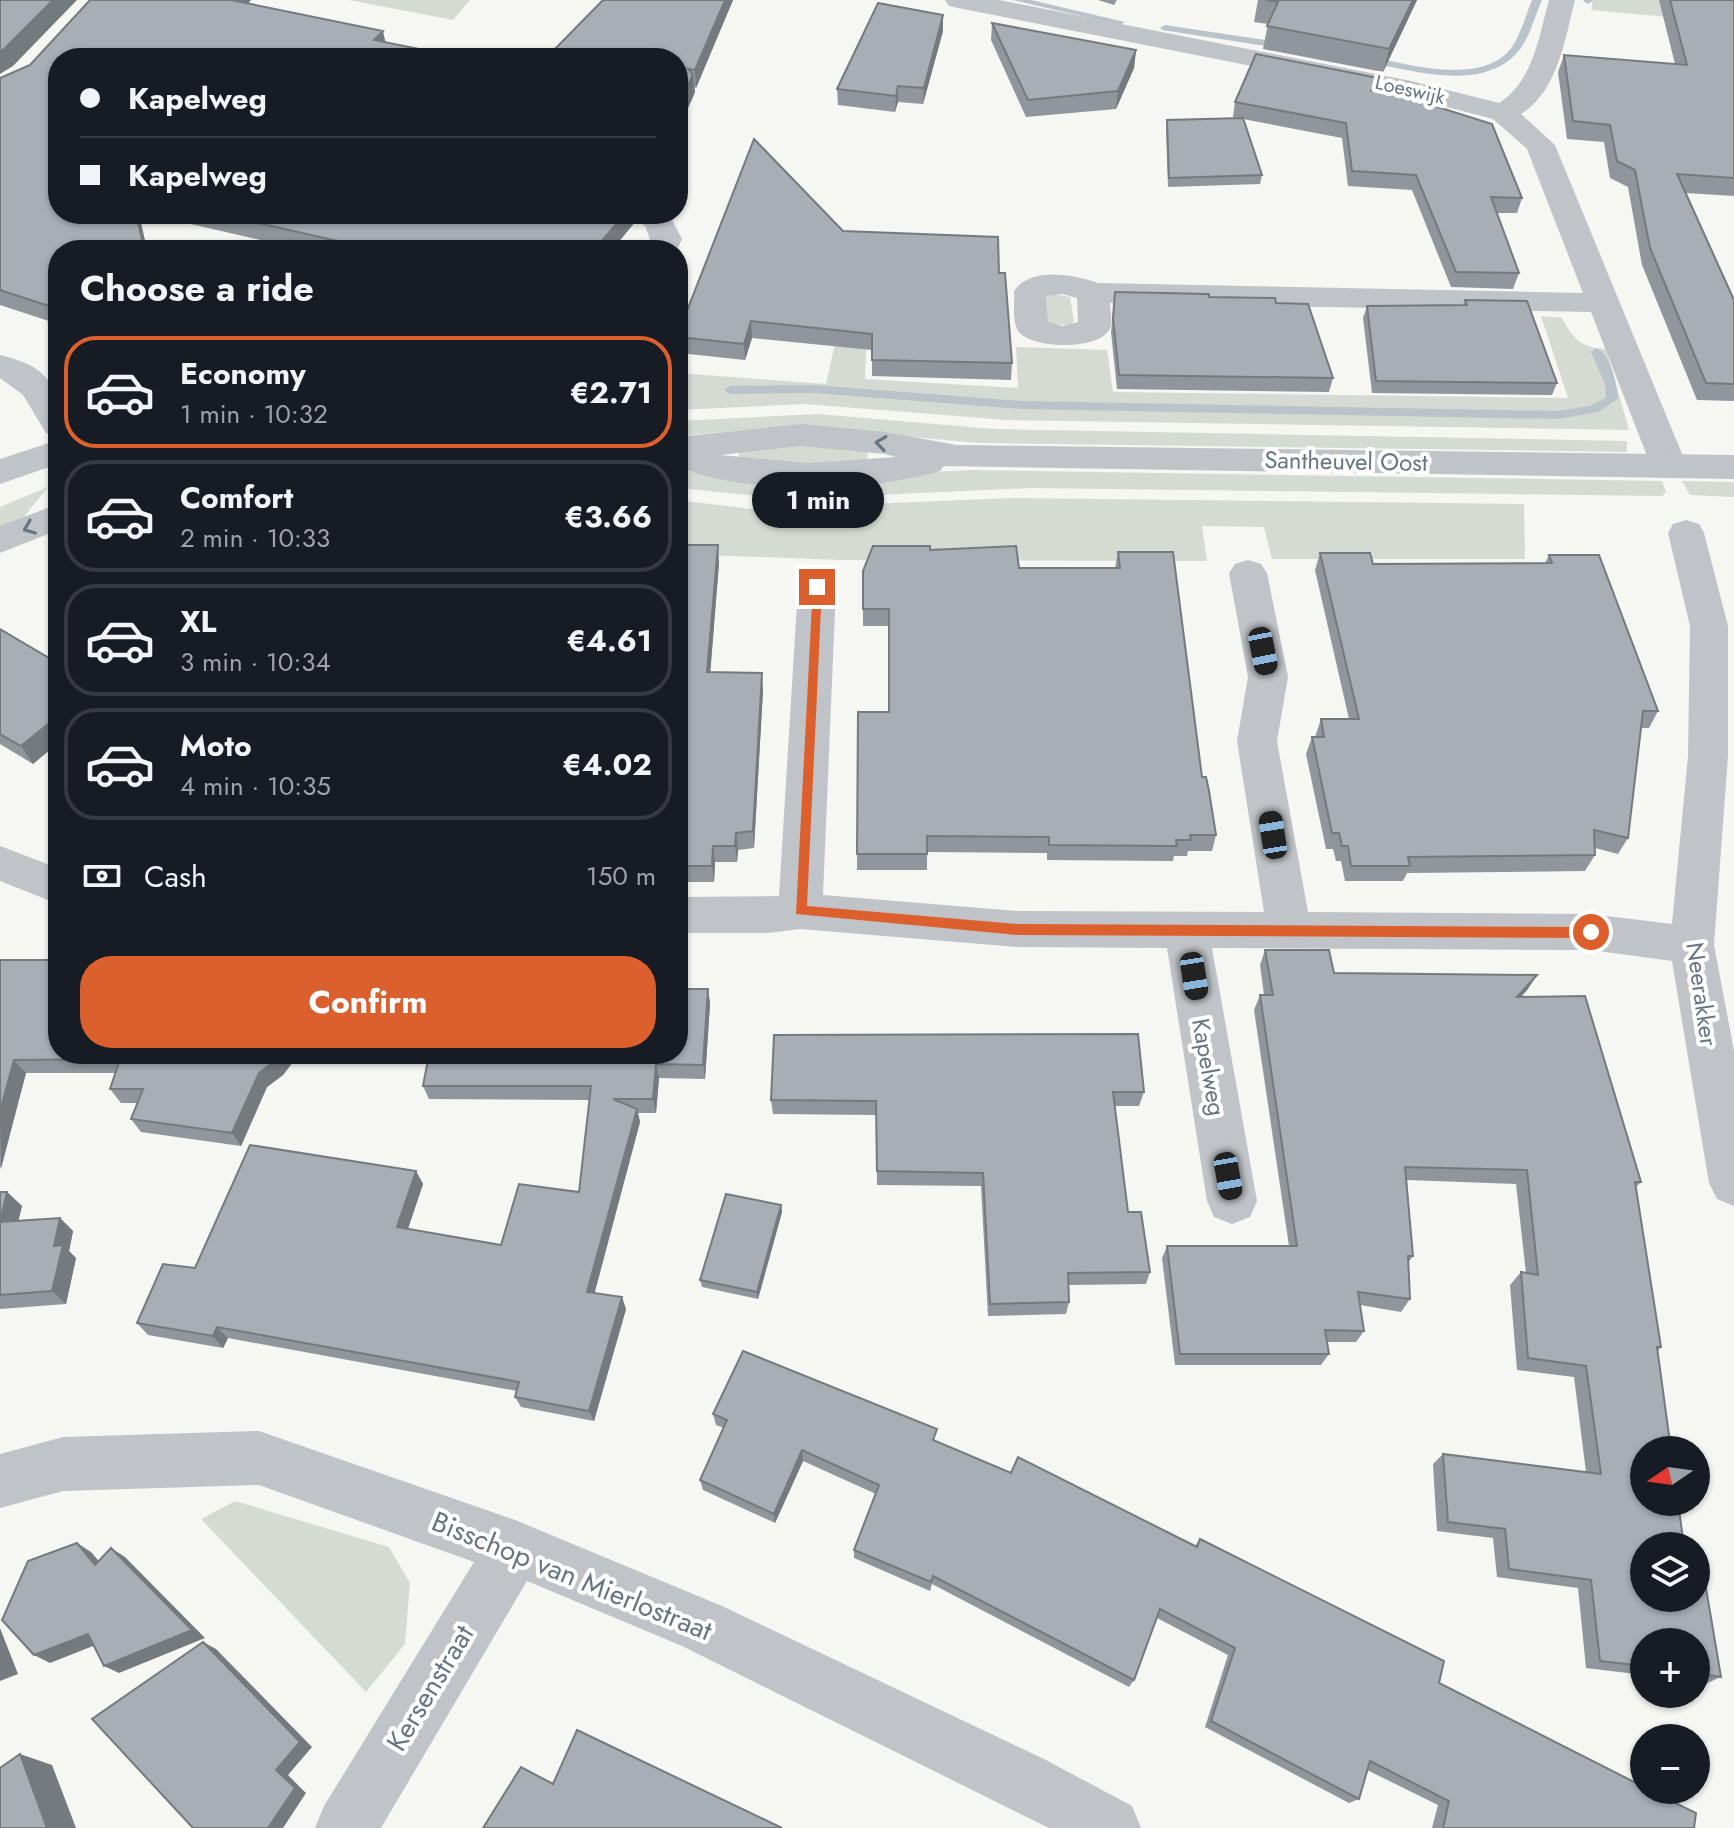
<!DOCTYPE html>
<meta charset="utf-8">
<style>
:root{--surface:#171b24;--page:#20242c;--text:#f1f3f6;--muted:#9ea1a6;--line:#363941;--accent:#dc602e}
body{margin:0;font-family:Jost,sans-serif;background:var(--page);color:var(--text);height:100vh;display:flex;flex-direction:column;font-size:30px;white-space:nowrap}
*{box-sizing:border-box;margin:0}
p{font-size:26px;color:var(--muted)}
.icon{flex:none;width:44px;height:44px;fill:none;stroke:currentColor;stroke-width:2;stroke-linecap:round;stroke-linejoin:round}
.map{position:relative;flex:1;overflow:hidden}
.drawer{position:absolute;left:48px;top:240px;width:640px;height:824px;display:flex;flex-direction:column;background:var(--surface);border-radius:32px;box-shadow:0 2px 6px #0004}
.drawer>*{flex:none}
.top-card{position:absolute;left:48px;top:48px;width:640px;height:176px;border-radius:32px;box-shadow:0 2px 6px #0004;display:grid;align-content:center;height:176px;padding:0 32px;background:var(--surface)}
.needle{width:52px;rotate:257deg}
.buttons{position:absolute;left:1630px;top:1436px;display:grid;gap:16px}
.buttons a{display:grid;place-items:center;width:80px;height:80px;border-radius:50%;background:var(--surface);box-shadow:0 2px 6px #0004;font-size:40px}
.end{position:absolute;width:36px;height:36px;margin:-18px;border:10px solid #dc602e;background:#fff;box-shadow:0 0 0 4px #fff}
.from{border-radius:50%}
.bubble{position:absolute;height:56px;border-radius:28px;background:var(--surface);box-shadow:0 2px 6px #0004;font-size:26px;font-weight:700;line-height:56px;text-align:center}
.car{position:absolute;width:24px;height:48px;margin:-24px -12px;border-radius:10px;box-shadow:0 0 6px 2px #0007;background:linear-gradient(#222 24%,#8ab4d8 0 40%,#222 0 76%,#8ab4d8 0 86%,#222 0)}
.top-card b{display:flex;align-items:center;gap:28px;height:76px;font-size:30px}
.top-card b+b{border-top:2px solid var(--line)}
.top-card i{width:20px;height:20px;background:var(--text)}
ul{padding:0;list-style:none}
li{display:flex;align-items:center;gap:24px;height:112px;margin:0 16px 12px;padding:0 16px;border:4px solid var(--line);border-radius:32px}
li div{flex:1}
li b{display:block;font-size:30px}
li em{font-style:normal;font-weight:700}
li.active{border-color:var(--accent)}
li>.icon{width:72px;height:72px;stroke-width:1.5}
h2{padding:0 32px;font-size:36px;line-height:96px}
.pay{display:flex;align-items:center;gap:20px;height:88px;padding:0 32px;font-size:30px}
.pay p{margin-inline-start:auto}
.button{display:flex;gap:16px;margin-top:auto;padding:16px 32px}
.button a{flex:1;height:92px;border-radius:32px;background:var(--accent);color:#fff;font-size:32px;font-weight:700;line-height:92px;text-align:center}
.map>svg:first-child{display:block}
.green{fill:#d5dbd3}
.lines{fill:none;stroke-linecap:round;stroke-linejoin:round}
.stream{fill:#bac3c9;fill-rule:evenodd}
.minor{fill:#c0c3c7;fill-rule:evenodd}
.tertiary{fill:#c0c3c7;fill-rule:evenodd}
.wall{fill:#90969b}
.shaded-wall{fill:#757a7e}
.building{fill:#a7aeb4;stroke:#757a7e;stroke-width:2}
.oneway{stroke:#677583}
.route{fill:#dc602e}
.labels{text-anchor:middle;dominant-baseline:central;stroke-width:8;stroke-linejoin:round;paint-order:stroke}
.far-street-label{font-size:20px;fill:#677583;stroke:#fff}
.street-label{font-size:24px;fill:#677583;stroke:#fff}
.near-street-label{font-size:28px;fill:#677583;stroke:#fff}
</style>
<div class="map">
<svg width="1734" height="1828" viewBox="0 0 1734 1828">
<rect width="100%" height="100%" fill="#f6f6f3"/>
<path class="green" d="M349 0H470L453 20Z
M1593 0H1734V23L1591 10Z
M857 244H870L865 379 1018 388 1016 347 1107 350 1113 392 1568 398 1541 316 1562 318C1573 339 1582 348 1606 349L1629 430 1007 420 805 404 678 410V373L826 384Z
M1053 294 1070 297 1074 321 1070 325 1048 324 1045 296Z
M817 414 995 429 1627 441V452L978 443 792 426 678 436V421Z
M740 445 868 447 867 464 738 462Z
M678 470 760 481 970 470 1662 481 1666 492 1662 496 1030 488 790 499 678 488Z
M1682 481 1734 482V497L1690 495Z
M48 487 23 518 0 529V507Z
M1010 498 1524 504 1525 559H1272L1264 527 1202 526 1207 561 840 560 678 554V500L751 509Z
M235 1501 389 1547 410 1583 405 1644 366 1692 201 1519Z"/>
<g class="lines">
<path class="stream" d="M1013 0H1031L1125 22 1120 25Z
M1532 0H1542C1534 18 1529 41 1515 55 1485 85 1434 76 1397 68 1386 66 1371 65 1362 59L1367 56C1407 64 1483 87 1512 47 1521 33 1526 15 1532 0Z
M1594 0 1588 4 1583 1 1584 0Z
M1165 25 1285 43 1290 46 1285 49 1162 30 1160 28Z
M1597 348C1611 356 1617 383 1618 399L1598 412 1558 419 1022 409 814 393 730 394 724 390 730 386 814 385 1022 401 1558 411 1589 406 1606 398 1605 384 1591 352Z"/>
<path class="minor" d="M945 0H999L1411 81 1499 103C1533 82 1539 36 1549 0H1575C1565 39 1558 91 1521 114L1555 145 1687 466 1682 474 1669 478 1656 474 1651 466 1591 312 1110 303C1110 310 1113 322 1110 328 1102 351 1027 350 1017 329 1012 319 1015 302 1014 291 1031 266 1074 275 1098 283L1583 293 1527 149 1493 119 1409 97 958 8 949 6ZM1062 294 1077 298 1078 322 1063 326 1048 322 1046 296Z
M629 214H669L682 239 677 250H645L650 239 645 226Z
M0 355C53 368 58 386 58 436L46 433 23 395 0 378Z
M58 440V464L0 484V459Z
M1686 520 1699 524 1704 533 1728 626V756L1714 945 1734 1051V1206L1717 1199 1709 1183 1672 961 1591 950 1212 948 1257 1201 1250 1217 1232 1224 1214 1217 1207 1201 1167 948 1017 947 800 929 768 933H678V897L779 896 798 587 804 578 817 574 830 578 836 587 823 895 1017 911 1264 912 1237 741 1248 677 1229 573 1235 564 1248 560 1261 564 1267 573 1288 677 1277 741 1308 912 1591 914 1672 924 1688 756 1690 626 1668 533 1673 524Z
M0 846 58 868V904L0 881Z
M259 1431 515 1520 722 1606 1044 1759 1132 1806 1141 1828H1049L682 1646 527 1581 381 1828H315L324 1806 474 1562 259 1485 63 1491 0 1508V1454L63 1437Z"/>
<path class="tertiary" d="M801 424 885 432 957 445 1734 455V479L944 466 940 471C866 492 751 496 678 467V437ZM801 446 885 454 896 457 809 463 720 455Z
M58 504V530L0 553V526Z"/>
</g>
<path class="wall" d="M90 0H251L58 214H139L147 250H58V324L0 305V78L30 65Z
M603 0H733L696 88 694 87 695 92 678 131V58Z
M1098 0H1117L1114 5Z
M1258 0H1417L1383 72 1263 49 1268 24 1254 22Z
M1659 0H1734V196L1686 193 1734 300V401L1697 400 1642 265 1628 187 1610 178 1604 142 1567 139 1558 72 1564 55 1675 64Z
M992 23 1136 50 1134 68 1116 109 1026 117 991 40Z
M943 31 923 104 898 102 895 112 838 105 837 89Z
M1374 91 1425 103 1522 198 1517 213H1497L1519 273 1513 289 1451 287 1412 190 1348 186 1342 138 1243 119 1262 175 1260 184 1168 187 1166 130 1167 120 1240 118 1233 117 1235 102Z
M147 214H634L635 222 612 250H304Z
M843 231 999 273 1012 363 1011 380 872 376V350L752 338 745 360 679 353 678 334Z
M1115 292 1209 297 1276 303 1333 378 1329 392 1117 389 1111 332Z
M1465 300 1557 383 1552 395 1372 393 1363 318 1367 306 1463 305Z
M678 545 719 563 710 672 763 690 754 848 738 850 737 862H715L714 882H678Z
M930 550 1019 568H1115L1118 552 1202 777 1216 835 1212 851H1188L1187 856H1174L1173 861 1047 860V853L927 852V870H857L858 712H889V626H863V571Z
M1320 553 1373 564 1545 563 1549 555 1658 711 1649 728H1641L1628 838 1618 854 1595 848V855L1585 871 1407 873 1403 881H1345L1341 861H1336L1333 849H1326L1306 754 1312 737H1315L1321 719H1349L1315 570Z
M0 629 56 662 58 660V743L33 764 0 744Z
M1265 950 1334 973 1537 975 1527 990 1521 997 1641 1182 1636 1187 1661 1347 1658 1351 1644 1546 1721 1677 1705 1684 1696 1682V1642H1644V1675L1586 1668 1578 1588 1497 1577 1493 1538 1437 1531 1433 1464 1443 1454 1586 1472 1574 1377 1517 1370 1510 1285 1521 1272 1526 1273 1516 1184 1407 1180 1413 1256 1408 1263 1410 1299 1401 1312 1360 1305 1364 1331 1356 1342H1327L1329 1354 1321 1365H1175L1162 1258 1167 1246H1289L1254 1010 1260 995H1264L1260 965Z
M0 960 58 1054H297L296 1058 283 1075 267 1087 241 1146 141 1132 131 1119 138 1103H121L110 1089 115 1073H26L0 1169Z
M708 989 710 1004 705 1079 659 1078 656 1113H638L640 1122 594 1293 626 1309 594 1421 521 1407 515 1397 517 1391 228 1338 223 1348 148 1335 137 1323 195 1268 416 1171 423 1184 408 1229 501 1245 579 1192 590 1100 429 1099 423 1086 678 1054Z
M774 1035 1144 1092 1139 1106H1115L1128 1212 1150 1272 1146 1284 1069 1285V1302L1066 1314 988 1316 981 1186 877 1185 876 1115 773 1114 771 1100Z
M0 1192H7L22 1206 18 1221 60 1218 73 1231 69 1251 76 1258 66 1304 0 1309Z
M781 1205 782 1212 758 1299 702 1287 700 1280Z
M713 1414 935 1441 1011 1473 1195 1546 1200 1539 1439 1683 1694 1828H1432L1438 1805 1367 1770 1359 1799 1349 1803 1205 1727 1228 1655 1157 1618 1134 1680 1129 1687 932 1584 930 1591 854 1558V1550L876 1494 803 1461 775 1523 703 1490 700 1480 724 1428 716 1425Z"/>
<path class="shaded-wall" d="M53 0H77L13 66 0 74V52Z
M231 0H251L236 17Z
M725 0H733L696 88 695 70Z
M1413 0H1417L1383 72 1389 49Z
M943 15V31L923 104 924 88Z
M383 31 387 49 374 40Z
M1136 50 1134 68 1116 109 1118 91Z
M693 74 695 92 678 131V109Z
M898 86V102L895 112 896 96Z
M136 214H139L147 250H141Z
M625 214H634L635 222 612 250H594Z
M751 321 752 338 745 360 744 344Z
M718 545 719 563 709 689 707 672Z
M762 673 763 690 754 848 753 831Z
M58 716V743L33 764 21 746Z
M736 833 738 850 737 862 735 846Z
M713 846 715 862 714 882 712 866Z
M1537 975 1527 990 1507 1012 1517 997Z
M708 989 710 1004 705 1079 703 1065Z
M280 1054H297L296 1058 283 1075 267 1087 241 1146 232 1133 259 1073Z
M14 1060 26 1073 1 1169 0 1111Z
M656 1064 659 1078 656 1113 653 1099Z
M637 1109 640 1122 592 1303 587 1292Z
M416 1171 423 1184 404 1240 397 1227Z
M7 1192 22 1206 15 1235 0 1222Z
M781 1205 782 1212 758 1299 757 1292Z
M60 1218 73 1231 69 1251 76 1258 66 1304 52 1291 54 1246Z
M622 1297 626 1309 594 1421 589 1411Z
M217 1327 228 1338 223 1348 213 1336Z
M802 1450 803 1461 775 1523 774 1514Z
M77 1543 91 1552 110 1574 95 1565Z
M111 1548 125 1557 205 1638 119 1673 104 1666Z
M0 1628 18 1674 0 1681Z
M88 1634 103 1642 50 1663 34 1655Z
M203 1642 216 1649 312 1747 288 1775 306 1793 283 1828H268L276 1770Z
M20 1754 52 1765 76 1828H47Z"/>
<path class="building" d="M0 0H53L5 48 0 52Z
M90 0H231L383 31 374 40 464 58H58V214H136L144 248 141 250H58V309L0 290V78L30 65Z
M603 0H725L695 70 688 69 693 74 678 109V58H546Z
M1266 0H1413L1389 49 1267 26 1278 2Z
M1670 0H1734V178L1677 174 1734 300V384L1706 383 1650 248 1635 170 1617 161 1610 125 1573 121 1564 55 1687 65Z
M878 3 943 15 924 88 898 86 896 96 837 89Z
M992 23 1136 50 1118 91 1028 100Z
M1256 54 1378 78 1371 91 1425 98V103L1492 124 1522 198 1491 197 1519 273 1456 272 1416 175 1352 171 1346 123 1235 102Z
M1243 118 1262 175 1169 178 1167 120Z
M754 139 843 231 998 237 999 273H1005L1012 363 872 360V334L751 321 744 344 678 337V334Z
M219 214H625L594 250H377Z
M1115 292 1209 294V297L1275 298 1276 303 1308 304 1333 378 1119 375 1113 318Z
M1465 300 1527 301 1557 383 1376 381 1367 306 1467 305Z
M678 545H718L707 672 762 673 753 831 736 833 735 846H713L712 866H678Z
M873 546H930V550L1016 546 1019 568H1120L1118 552H1173L1202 777H1206L1209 791 1216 835H1190L1191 840H1176L1177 846 1049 845V837L927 836V854H857L858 712H889V609H863V571Z
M1320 553H1370L1373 564 1552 563 1549 555H1599L1658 711H1643L1628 838 1594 830 1595 855 1408 857 1410 866H1351L1348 846H1342L1339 833H1332L1312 737H1324L1321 719H1359Z
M0 629 56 662 58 660V716L21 746 0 734Z
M1265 950H1329L1334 973 1537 975 1517 997 1585 996 1641 1182H1635L1661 1347H1657L1671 1450H1644V1502H1678L1684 1546H1644V1598H1696V1586L1706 1588 1721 1677 1696 1673V1642H1644V1666L1600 1661 1591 1580 1509 1569 1505 1529 1448 1522 1443 1454 1601 1474 1586 1366 1528 1358 1521 1272 1538 1275 1527 1170 1405 1167 1413 1256H1408L1410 1299 1358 1292 1364 1331 1325 1330 1329 1354H1180L1167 1246H1297L1260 995H1273Z
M0 960H58V1054H280L275 1061 259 1073 232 1133 131 1119 143 1089H110L120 1059 14 1060 0 1111Z
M678 989H708L703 1065 656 1064 653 1099H613L637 1109 587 1292 622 1297 589 1411 515 1397 519 1382 217 1327 213 1336 137 1323 163 1264 195 1268 250 1145 416 1171 397 1227 501 1245 519 1184 579 1192 591 1086H423L429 1054H678Z
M1138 1034 1144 1092H1113L1128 1212H1141L1150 1272 1068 1273 1069 1302 990 1304 983 1173 877 1171 876 1101 771 1100 774 1035Z
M0 1192H7L0 1222 60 1218 54 1246 63 1245 52 1291 0 1295Z
M726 1194 781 1205 757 1292 700 1280Z
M743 1351 937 1429 933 1440 1011 1473 1018 1457 1197 1547 1200 1539 1444 1661 1439 1683 1644 1787V1790H1649L1696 1813 1694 1828H1443L1449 1801 1370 1761 1359 1799 1211 1721 1235 1648 1160 1609 1134 1680 933 1576 931 1582 854 1550 879 1485 802 1450 774 1514 700 1480 727 1420 713 1414Z
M77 1543 95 1565 111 1548 192 1630 104 1666 88 1634 34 1655 2 1620 28 1561Z
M203 1642 300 1742 276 1770 295 1788 268 1828H193L92 1719Z
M577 1730 782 1828H483L521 1767 553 1784Z
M20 1754 47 1828H0V1768Z"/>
<defs><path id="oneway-chevron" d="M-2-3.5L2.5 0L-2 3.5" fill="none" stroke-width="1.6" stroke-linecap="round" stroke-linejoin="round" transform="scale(2)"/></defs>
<g class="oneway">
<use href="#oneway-chevron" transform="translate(881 443) rotate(-172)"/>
<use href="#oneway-chevron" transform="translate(29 528) rotate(158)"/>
</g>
<path class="route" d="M813 584 822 587 807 906 1017 924 1591 927 1597 932 1591 938 1017 935 796 914Z"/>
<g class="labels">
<g class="far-street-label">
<text transform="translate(1410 90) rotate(13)">Loeswijk</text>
</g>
<g class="street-label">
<text transform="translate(1346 461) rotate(1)">Santheuvel Oost</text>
<text transform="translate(1702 994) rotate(82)">Neerakker</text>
<text transform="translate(1209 1067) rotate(80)">Kapelweg</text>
</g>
<g class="near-street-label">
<text transform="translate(572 1576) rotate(22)">Bisschop van Mierlostraat</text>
<text transform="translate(430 1688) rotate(-59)">Kersenstraat</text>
</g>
</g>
</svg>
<div class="buttons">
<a><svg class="needle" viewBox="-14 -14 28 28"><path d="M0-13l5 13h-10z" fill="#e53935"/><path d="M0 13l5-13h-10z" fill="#9ea1a6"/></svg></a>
<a><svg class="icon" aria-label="layers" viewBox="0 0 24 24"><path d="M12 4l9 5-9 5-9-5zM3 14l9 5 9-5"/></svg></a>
<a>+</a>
<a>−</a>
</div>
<i class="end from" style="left:1591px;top:932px"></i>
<i class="end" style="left:817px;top:587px"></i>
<div class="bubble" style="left:752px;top:472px;width:132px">1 min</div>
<i class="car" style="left:1263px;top:651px;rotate:169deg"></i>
<i class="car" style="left:1273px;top:835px;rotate:351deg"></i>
<i class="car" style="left:1194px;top:976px;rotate:171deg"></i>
<i class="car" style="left:1228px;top:1176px;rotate:170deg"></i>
<div class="top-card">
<b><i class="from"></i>Kapelweg</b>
<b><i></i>Kapelweg</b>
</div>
<section class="drawer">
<h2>Choose a ride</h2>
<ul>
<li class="active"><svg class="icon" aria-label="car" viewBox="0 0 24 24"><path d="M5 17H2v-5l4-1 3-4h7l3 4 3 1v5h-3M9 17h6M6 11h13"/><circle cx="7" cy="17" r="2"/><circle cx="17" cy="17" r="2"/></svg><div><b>Economy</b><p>1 min · 10:32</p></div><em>€2.71</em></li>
<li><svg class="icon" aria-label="car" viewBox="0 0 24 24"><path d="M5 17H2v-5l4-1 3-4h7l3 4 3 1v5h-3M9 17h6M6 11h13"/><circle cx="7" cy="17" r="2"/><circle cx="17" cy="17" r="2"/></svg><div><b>Comfort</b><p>2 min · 10:33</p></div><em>€3.66</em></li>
<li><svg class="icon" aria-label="car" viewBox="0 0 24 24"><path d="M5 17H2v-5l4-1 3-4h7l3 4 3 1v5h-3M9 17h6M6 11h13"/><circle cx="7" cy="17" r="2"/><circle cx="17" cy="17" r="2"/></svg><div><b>XL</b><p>3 min · 10:34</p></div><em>€4.61</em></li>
<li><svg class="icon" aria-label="car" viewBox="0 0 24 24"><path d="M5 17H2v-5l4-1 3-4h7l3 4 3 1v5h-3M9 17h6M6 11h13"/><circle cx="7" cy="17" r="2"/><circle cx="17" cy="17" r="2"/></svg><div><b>Moto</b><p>4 min · 10:35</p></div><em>€4.02</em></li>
</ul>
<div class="pay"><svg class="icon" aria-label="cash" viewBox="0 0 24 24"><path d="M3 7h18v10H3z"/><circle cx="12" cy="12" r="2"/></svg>Cash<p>150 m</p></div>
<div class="button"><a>Confirm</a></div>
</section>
</div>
